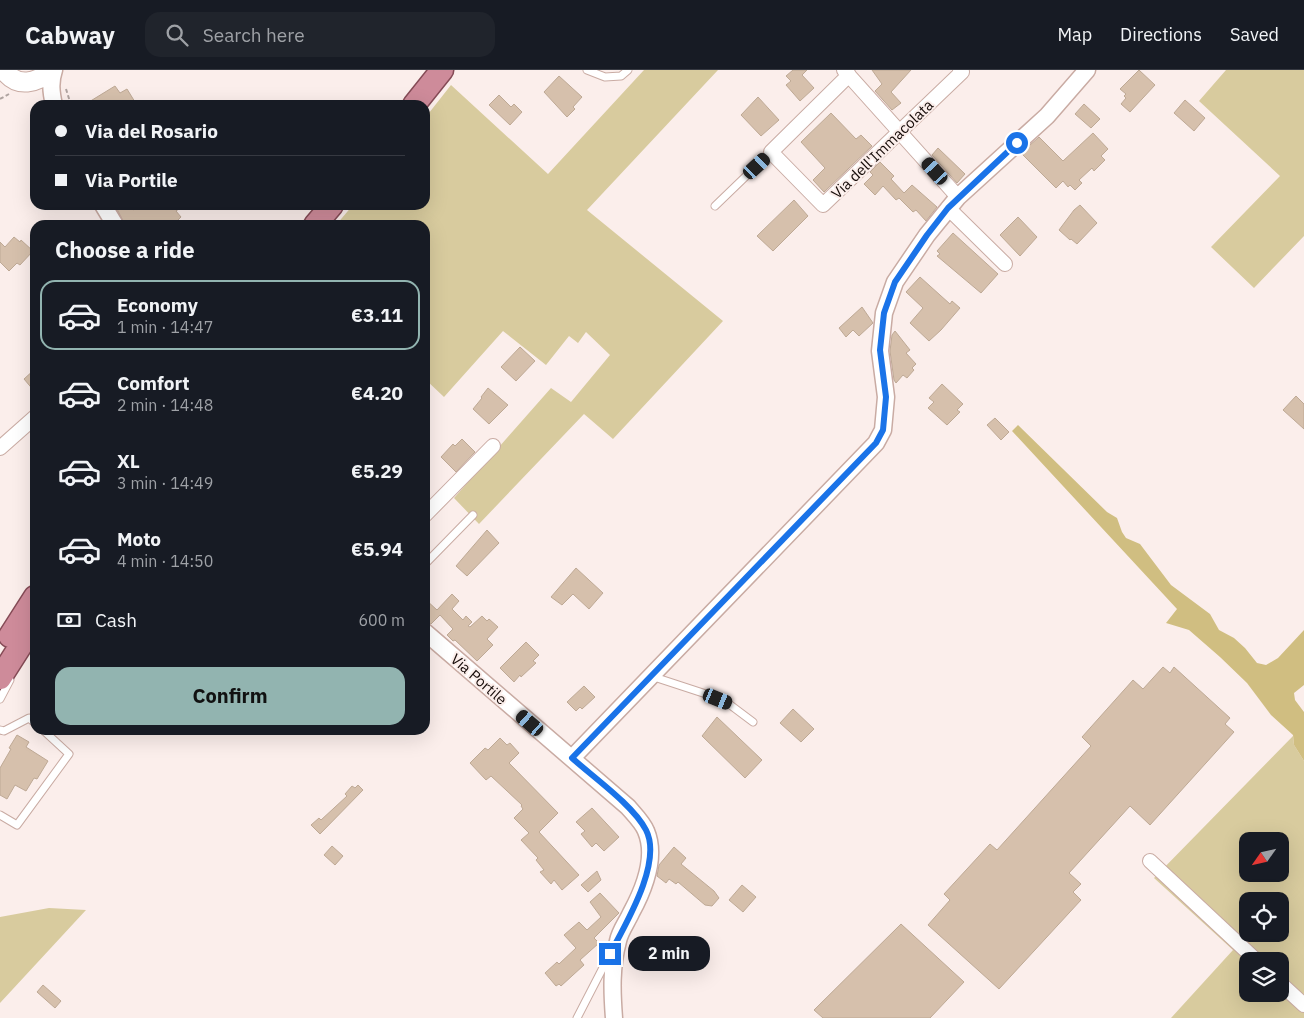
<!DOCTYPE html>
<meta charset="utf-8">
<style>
:root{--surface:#171b24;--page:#20242c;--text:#f1f3f6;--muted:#9ea1a6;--line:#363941;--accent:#92b4b0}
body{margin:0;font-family:"IBM Plex Sans",sans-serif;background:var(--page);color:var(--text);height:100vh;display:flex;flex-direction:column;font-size:19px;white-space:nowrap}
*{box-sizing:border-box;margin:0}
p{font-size:16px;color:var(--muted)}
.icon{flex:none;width:28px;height:28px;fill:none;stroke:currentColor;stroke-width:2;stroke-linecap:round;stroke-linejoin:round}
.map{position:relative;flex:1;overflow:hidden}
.details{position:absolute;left:30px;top:150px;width:400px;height:515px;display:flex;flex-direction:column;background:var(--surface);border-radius:15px;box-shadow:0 5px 20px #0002}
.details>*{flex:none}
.hud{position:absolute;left:30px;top:30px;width:400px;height:110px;border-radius:15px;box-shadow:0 5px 20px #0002;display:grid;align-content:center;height:110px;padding:0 25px;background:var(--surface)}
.needle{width:32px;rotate:236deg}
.tools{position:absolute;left:1239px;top:762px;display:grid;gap:10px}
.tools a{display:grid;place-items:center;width:50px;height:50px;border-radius:10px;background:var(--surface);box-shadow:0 5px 20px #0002;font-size:25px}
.end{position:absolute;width:22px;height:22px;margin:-11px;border:6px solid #1a73e8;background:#fff;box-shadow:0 0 0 2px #fff}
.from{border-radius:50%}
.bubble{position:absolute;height:35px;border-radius:15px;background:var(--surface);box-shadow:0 5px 20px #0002;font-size:16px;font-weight:800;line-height:35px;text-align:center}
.car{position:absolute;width:15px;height:30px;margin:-15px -8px;border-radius:6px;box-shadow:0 0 4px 1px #0007;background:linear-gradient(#222 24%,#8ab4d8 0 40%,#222 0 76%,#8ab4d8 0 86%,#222 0)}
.hud b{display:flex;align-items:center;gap:18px;height:48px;font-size:19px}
.hud b+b{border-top:1px solid var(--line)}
.hud i{width:12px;height:12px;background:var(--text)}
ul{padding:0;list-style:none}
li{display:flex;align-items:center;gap:15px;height:70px;margin:0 10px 8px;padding:0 15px;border:2px solid transparent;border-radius:15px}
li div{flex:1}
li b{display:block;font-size:19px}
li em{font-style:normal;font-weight:800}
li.selected{border-color:var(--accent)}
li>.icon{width:45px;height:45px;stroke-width:1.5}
h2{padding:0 25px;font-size:22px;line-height:60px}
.pay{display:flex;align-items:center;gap:12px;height:55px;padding:0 25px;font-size:19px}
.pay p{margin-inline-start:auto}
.action{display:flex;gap:10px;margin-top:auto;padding:10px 25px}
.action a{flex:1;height:58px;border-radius:15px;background:var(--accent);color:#111;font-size:20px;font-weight:800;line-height:58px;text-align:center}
header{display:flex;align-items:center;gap:30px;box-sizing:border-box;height:70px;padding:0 25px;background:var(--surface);border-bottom:1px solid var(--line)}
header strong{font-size:24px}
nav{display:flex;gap:28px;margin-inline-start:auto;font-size:18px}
.search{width:350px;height:45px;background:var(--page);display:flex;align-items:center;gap:12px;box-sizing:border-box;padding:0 18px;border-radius:15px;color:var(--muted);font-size:19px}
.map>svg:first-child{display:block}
.green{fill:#d8cb9e;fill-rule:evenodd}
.forest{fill:#d0be81}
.building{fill:#d6c0ac;stroke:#bea995}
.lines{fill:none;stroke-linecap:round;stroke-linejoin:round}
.service-casing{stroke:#c9aba3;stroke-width:9}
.minor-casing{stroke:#c9aba3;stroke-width:16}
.tertiary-casing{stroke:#c9aba3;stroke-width:19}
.secondary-casing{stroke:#c9aba3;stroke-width:21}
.trunk-casing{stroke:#854b56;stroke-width:25}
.path{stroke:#afa3a0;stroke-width:2;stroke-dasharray:4 2.5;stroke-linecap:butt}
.service{stroke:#fff;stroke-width:7}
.minor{stroke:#fff;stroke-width:14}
.tertiary{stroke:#fff;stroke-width:16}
.secondary{stroke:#fff;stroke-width:19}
.trunk{stroke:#ce8b9a;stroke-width:22}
.route{stroke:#1a73e8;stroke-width:6}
.labels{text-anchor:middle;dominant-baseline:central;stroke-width:4;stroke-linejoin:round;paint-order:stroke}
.street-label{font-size:15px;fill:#150b08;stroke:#fbeeeb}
</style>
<header>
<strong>Cabway</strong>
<div class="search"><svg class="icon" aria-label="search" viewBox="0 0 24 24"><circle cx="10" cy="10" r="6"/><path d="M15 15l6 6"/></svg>Search here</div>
<nav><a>Map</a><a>Directions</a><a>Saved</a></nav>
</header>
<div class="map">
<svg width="1304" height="948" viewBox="0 0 1304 948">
<rect width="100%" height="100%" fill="#fbeeeb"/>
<path class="green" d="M644 0H718L587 140 723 251 613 369 584 344 479 454 454 428 551 318 571 332 610 285 586 262 578 273 569 266 546 295 503 261 444 327 425 309V155H336L353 135H425V48L451 15 548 104Z
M1226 0H1304V166L1254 218 1211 177 1280 106 1199 31Z
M1293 666 1294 675 1304 691V948H1171L1233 880 1154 808ZM1248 771H1280V804H1248ZM1248 831H1280V864H1248ZM1248 891H1280V924H1248Z
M49 838 86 840 0 933V847Z"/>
<path class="forest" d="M1018 355 1107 442 1117 448 1122 462 1126 468 1140 474 1171 515 1210 544 1219 560 1234 568 1245 578 1257 593 1266 595 1278 588 1304 560V615L1294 623 1295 630 1304 642V691L1294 675 1293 665 1271 645 1247 613 1220 587 1189 560 1166 553 1177 539 1012 361Z"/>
<path class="building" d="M793 0H807L802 5 814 18 800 31 786 15 791 11 786 6Z
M872 0H911L891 22 901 33 892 40 875 21 882 14Z
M1139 0 1155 15 1130 42 1121 34 1126 28 1124 26 1126 24 1120 19Z
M559 6 582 27 573 37 575 39 567 47 544 22Z
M115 16 120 23 127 19 135 32 130 35H84Z
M499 25 511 37 514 34 522 42 510 55 489 35Z
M758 27 779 50 761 66 741 45Z
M1185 30 1205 48 1194 61 1174 43Z
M1084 34 1100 49 1091 58 1075 44Z
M831 43 856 69 861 65 872 76 824 122 813 110 825 98 801 72Z
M1093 63 1108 79 1101 86 1105 90 1094 101 1092 98 1079 110 1082 113 1075 120 1070 115 1068 117 1063 111 1056 118 1021 83 1039 67 1063 91Z
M938 78 965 104 957 113 932 85Z
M880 92 894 106 891 109 904 123 912 115 937 137 926 151 916 140 913 142 899 128 896 130 883 116 875 125 864 114 873 105 870 102Z
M794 130 808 146 773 181 757 166Z
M115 135H129L133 140 140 135H184L176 141 181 147 178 150 183 155H125Z
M1080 135 1097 153 1077 174 1071 169 1070 170 1059 160 1074 140Z
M1018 147 1037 167 1020 186 1000 165Z
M953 163 998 204 981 223 937 186 940 184 937 181Z
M14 167 20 172 21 170 33 181 20 195 17 193 9 201 0 192V172L5 177Z
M920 207 950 234 952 231 960 238 941 260 929 271 910 253 923 238 906 222Z
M862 237 873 253 859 266 853 260 846 267 839 258Z
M895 261 910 280 906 283 916 294 912 298 914 300 907 308 903 305 896 313 894 310 890 281 892 265Z
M520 277 535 291 516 311 501 297Z
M35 299V322L24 309Z
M942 314 963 334 957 340 960 342 947 355 928 338 934 332 929 328Z
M488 318 508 335 489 354 473 339 482 328 481 327Z
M1296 326 1304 334V359L1283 340Z
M995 348 1009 362 1001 370 987 355Z
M462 369 475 382 456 402 441 387 453 374 455 376Z
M487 460 499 473 467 506 456 496Z
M576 498 603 523 589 539 573 524 562 535 551 527Z
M452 524 459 531 452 539 463 550 466 546 472 552 468 556 470 557 482 546 487 551 489 549 498 557 487 569 493 575 477 591 455 570 453 571 447 565 453 559 440 545 431 554 425 552V529L437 540Z
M526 572 539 585 533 591 536 593 521 607 520 605 514 612 500 598Z
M1163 597 1170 603 1174 597 1230 648 1225 654 1234 662 1150 755 1130 736 1069 803 1081 814 1073 822 1081 830 999 919 928 855 950 830 944 824 990 774 997 780 1091 676 1082 667 1133 610 1143 619Z
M584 616 595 627 582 639 580 637 576 641 567 632Z
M793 639 814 659 801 672 780 653Z
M717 647 762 690 745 708 702 666Z
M17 665 29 672 26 677 48 691 37 709 34 708 26 721 15 715 7 729 0 725V698L11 679 9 678Z
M500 668 507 675 510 673 519 683 509 693 558 743 539 762 579 805 562 820 554 810 551 814 540 802 544 800 536 790 538 788 521 770 529 763 514 748 523 739 521 736 522 735 491 706 486 710 470 693 485 678 488 680Z
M358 715 363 720 320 764 311 755 319 748 321 750 347 726 345 724 352 716 355 718Z
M592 738 619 767 604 781 596 773 592 777 581 764 585 761 576 752Z
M332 776 343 786 335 795 324 785Z
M674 777 686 788 681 794 714 821 719 828 712 836 705 835 678 812 676 814 669 809 666 813 657 806 659 795Z
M597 801 601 810 588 822 581 815Z
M742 815 756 827 743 842 729 830Z
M600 823 619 843 594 868 599 873 580 890 584 895 561 916 559 914 556 916 545 903 557 892 559 894 576 878 564 865 579 852 587 860 601 847 590 832Z
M901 854 964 912 930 948H823L814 940Z
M43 915 61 931 55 938 37 922Z"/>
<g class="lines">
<g class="service-casing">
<path id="service" d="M587 0 605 7 621 6 628 0
M715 136 771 82
M425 494 473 445
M651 606 706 624 729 634 753 652
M0 629 10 610
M0 660 4 661 29 648 35 653
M0 745 17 755 69 684 43 660
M577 948 610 884"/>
</g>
<g class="minor-casing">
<path id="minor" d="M844 0 958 127
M849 5 771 82 823 135 962 2 960 0
M948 138 1005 194
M0 378 35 347
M425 445 493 376
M1150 791 1257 891
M1280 913 1304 935"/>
</g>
<g class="tertiary-casing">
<path id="tertiary" d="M54 35C51 22 50 12 54 0
M103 135 115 155
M425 562 628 737C634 744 643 753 646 761 657 787 643 821 631 843 627 852 620 861 618 871 611 897 612 922 614 948
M572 688 876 373 883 360 886 327 880 281 884 243 895 212 927 165 958 127 1047 46 1087 0"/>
</g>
<g class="secondary-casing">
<path id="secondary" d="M4 0C17 19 37 13 52 0"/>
</g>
<g class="trunk-casing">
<path id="trunk" d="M414 35 442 0
M315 155 332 135
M10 566 35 527
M0 608 35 553"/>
</g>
<path class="path" d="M66 19 71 35
M0 29 9 24"/>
<use href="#service" class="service"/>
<use href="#minor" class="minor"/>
<use href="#tertiary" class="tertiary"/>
<use href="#secondary" class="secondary"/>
<use href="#trunk" class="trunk"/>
</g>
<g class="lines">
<path class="route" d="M610 884C625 855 663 793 646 760 633 735 593 707 572 688L876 373 883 360 886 327 880 280 884 243 895 212 927 165 948 138 1017 73"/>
</g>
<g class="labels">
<g class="street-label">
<text transform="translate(882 79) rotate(-44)">Via dell'Immacolata</text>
<text transform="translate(479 609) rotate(41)">Via Portile</text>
</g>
</g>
</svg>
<div class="tools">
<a><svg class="needle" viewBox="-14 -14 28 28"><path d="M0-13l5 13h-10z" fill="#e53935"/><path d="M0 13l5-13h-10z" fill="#9ea1a6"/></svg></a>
<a><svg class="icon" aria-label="locate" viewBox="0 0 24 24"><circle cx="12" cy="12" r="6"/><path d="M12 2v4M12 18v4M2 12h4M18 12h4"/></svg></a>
<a><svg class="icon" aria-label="layers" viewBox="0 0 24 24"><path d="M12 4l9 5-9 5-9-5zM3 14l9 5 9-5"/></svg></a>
</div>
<i class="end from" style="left:1017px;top:73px"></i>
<i class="end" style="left:610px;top:884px"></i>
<div class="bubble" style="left:628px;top:866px;width:82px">2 min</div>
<i class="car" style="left:757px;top:96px;rotate:47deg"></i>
<i class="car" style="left:935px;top:101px;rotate:318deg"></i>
<i class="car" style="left:718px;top:629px;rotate:112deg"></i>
<i class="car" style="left:530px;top:653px;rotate:311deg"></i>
<div class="hud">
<b><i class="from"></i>Via del Rosario</b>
<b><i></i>Via Portile</b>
</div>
<section class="details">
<h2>Choose a ride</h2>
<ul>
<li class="selected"><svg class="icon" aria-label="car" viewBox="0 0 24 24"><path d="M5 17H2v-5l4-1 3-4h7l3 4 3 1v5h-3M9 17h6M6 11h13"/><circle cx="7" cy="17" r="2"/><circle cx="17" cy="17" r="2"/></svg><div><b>Economy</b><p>1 min · 14:47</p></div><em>€3.11</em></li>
<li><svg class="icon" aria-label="car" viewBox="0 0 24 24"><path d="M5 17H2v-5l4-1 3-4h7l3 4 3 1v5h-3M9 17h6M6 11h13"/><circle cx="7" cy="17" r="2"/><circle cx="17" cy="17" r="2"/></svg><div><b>Comfort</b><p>2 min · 14:48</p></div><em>€4.20</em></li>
<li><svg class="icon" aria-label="car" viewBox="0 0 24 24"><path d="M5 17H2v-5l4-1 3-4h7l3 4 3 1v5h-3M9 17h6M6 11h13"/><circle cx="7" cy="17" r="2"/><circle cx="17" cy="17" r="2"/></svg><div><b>XL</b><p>3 min · 14:49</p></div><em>€5.29</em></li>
<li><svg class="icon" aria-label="car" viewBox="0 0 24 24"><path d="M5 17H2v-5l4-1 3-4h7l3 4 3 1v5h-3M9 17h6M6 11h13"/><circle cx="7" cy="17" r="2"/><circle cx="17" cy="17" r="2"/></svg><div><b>Moto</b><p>4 min · 14:50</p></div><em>€5.94</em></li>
</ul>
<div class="pay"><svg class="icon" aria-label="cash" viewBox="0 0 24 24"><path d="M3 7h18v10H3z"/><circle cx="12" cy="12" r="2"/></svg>Cash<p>600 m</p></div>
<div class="action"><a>Confirm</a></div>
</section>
</div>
